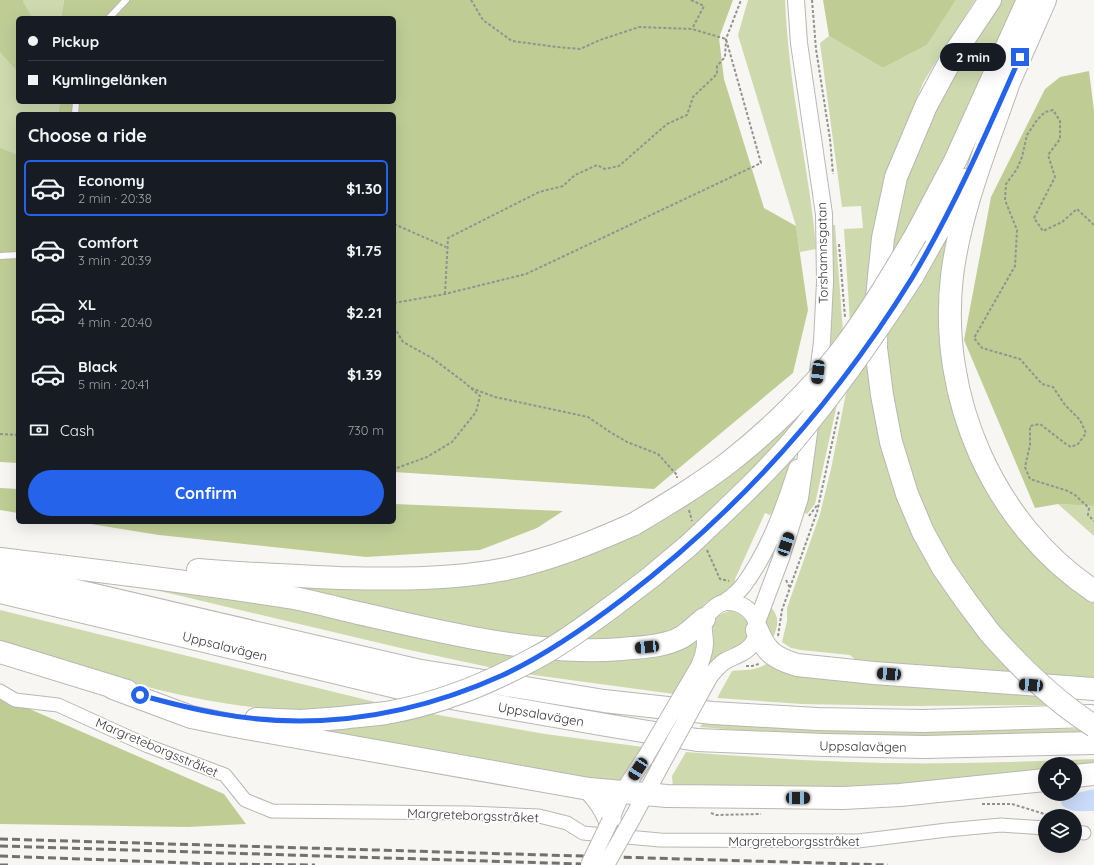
<!DOCTYPE html>
<meta charset="utf-8">
<style>
:root{--surface:#171b24;--page:#20242c;--text:#f1f3f6;--muted:#9ea1a6;--line:#363941;--accent:#2563eb}
body{margin:0;font-family:Quicksand,sans-serif;background:var(--page);color:var(--text);height:100vh;display:flex;flex-direction:column;font-size:15px;white-space:nowrap}
*{box-sizing:border-box;margin:0}
p{font-size:13px;color:var(--muted)}
.icon{flex:none;width:22px;height:22px;fill:none;stroke:currentColor;stroke-width:2;stroke-linecap:round;stroke-linejoin:round}
.map{position:relative;flex:1;overflow:hidden}
.sheet{position:absolute;left:16px;top:112px;width:380px;height:412px;display:flex;flex-direction:column;background:var(--surface);border-radius:6px;box-shadow:0 4px 16px #0002}
.sheet>*{flex:none}
.top-card{position:absolute;left:16px;top:16px;width:380px;height:88px;border-radius:6px;box-shadow:0 4px 16px #0002;display:grid;align-content:center;height:88px;padding:0 12px;background:var(--surface)}
.controls{position:absolute;left:1038px;top:757px;display:grid;gap:8px}
.controls a{display:grid;place-items:center;width:44px;height:44px;border-radius:50%;background:var(--surface);box-shadow:0 4px 16px #0002;font-size:20px}
.end{position:absolute;width:18px;height:18px;margin:-9px;border:5px solid #2563eb;background:#fff;box-shadow:0 0 0 2px #fff}
.from{border-radius:50%}
.bubble{position:absolute;height:28px;border-radius:14px;background:var(--surface);box-shadow:0 4px 16px #0002;font-size:13px;font-weight:700;line-height:28px;text-align:center}
.car{position:absolute;width:12px;height:24px;margin:-12px -6px;border-radius:5px;box-shadow:0 0 3px 1px #0007;background:linear-gradient(#222 24%,#8ab4d8 0 40%,#222 0 76%,#8ab4d8 0 86%,#222 0)}
.top-card b{display:flex;align-items:center;gap:14px;height:38px;font-size:15px}
.top-card b+b{border-top:1px solid var(--line)}
.top-card i{width:10px;height:10px;background:var(--text)}
ul{padding:0;list-style:none}
li{display:flex;align-items:center;gap:12px;height:56px;margin:0 8px 6px;padding:0 4px;border:2px solid transparent;border-radius:6px}
li div{flex:1}
li b{display:block;font-size:15px}
li em{font-style:normal;font-weight:700}
li.on{border-color:var(--accent)}
li>.icon{width:36px;height:36px;stroke-width:1.5}
h2{padding:0 12px;font-size:18px;line-height:48px}
.pay{display:flex;align-items:center;gap:10px;height:44px;padding:0 12px;font-size:15px}
.pay p{margin-inline-start:auto}
.button{display:flex;gap:8px;margin-top:auto;padding:8px 12px}
.button a{flex:1;height:46px;border-radius:24px;background:var(--accent);color:#fff;font-size:16px;font-weight:700;line-height:46px;text-align:center}
.map>svg:first-child{display:block}
.green{fill:#ced9ae}
.forest{fill:#bfcd95}
.water{fill:#cadbf9}
.lines{fill:none;stroke-linecap:round;stroke-linejoin:round}
.service-casing{stroke:#b8b7b3;stroke-width:8}
.minor-casing{stroke:#b8b7b3;stroke-width:15}
.tertiary-casing{stroke:#b8b7b3;stroke-width:18}
.motorway-casing{stroke:#b8b7b3;stroke-width:24}
.path{stroke:#939290;stroke-width:2;stroke-dasharray:3 2;stroke-linecap:butt}
.service{stroke:#fff;stroke-width:6}
.minor{stroke:#fff;stroke-width:13}
.tertiary{stroke:#fff;stroke-width:16}
.motorway{stroke:#fff;stroke-width:22}
.rail{stroke:#72716f;stroke-width:3;stroke-dasharray:8 4;stroke-linecap:butt}
.tertiary-bridge-casing{stroke:#b8b7b3;stroke-width:18;stroke-linecap:butt}
.motorway-bridge-casing{stroke:#b8b7b3;stroke-width:24;stroke-linecap:butt}
.tertiary-bridge{stroke:#fff;stroke-width:16}
.motorway-bridge{stroke:#fff;stroke-width:22}
.route{stroke:#2563eb;stroke-width:5}
.labels{text-anchor:middle;dominant-baseline:central;stroke-width:3.5;stroke-linejoin:round;paint-order:stroke}
.street-label{font-size:13px;fill:#373635;stroke:#fff}
</style>
<div class="map">
<svg width="1094" height="865" viewBox="0 0 1094 865">
<rect width="100%" height="100%" fill="#f7f6f2"/>
<path class="green" d="M0 0H64L61 18H33L23 3 18 18V102H60L58 114H18V155L11 153 0 206Z
M748 0H785C787 42 792 83 799 125 805 166 813 207 816 249L800 252 796 226 738 35Z
M956 0H975L940 55 923 83 893 155 875 227 868 295 850 322 844 229 863 228 861 206 842 207 820 43 829 36 883 68 927 45Z
M999 0H1016L941 164 890 261 896 226 912 162 936 104Z
M832 225H835L843 332 830 349Z
M951 228 968 444 1094 598V683L1050 681 997 627 967 586 949 556 931 522 915 483 901 441 892 392 885 335Z
M870 358 896 483 1022 679 857 661 850 655 801 650 791 648 782 642 787 621V608L820 514 831 469 847 388Z
M838 400 815 504 807 514 804 513 803 501 811 469 820 422Z
M806 402 804 415 699 526 605 599 541 643 245 580 578 557Z
M798 448C791 472 785 494 770 515L765 513 735 579 736 588 730 591 713 598 706 603 698 612 675 634 573 646Z
M1058 504 1094 506V536Z
M130 584 207 593 523 653 493 668 405 649Z
M770 606C782 619 777 630 770 644 763 628 762 622 770 606Z
M0 610 379 703C344 707 309 711 274 709 179 702 90 671 0 643Z
M730 611C745 614 757 630 743 643 739 647 734 647 729 649 719 653 714 660 709 669L706 667C708 659 711 651 713 643 715 626 707 617 730 611Z
M697 633C698 659 686 672 674 694L526 674 557 656Z
M771 660 1037 692 1052 705 904 706 802 704 717 698 732 671C748 669 758 672 771 660Z
M427 713 545 734 643 747 622 782 584 779 301 732Z
M703 723 856 731 1084 729 1092 734 858 737 772 733 700 727Z
M686 752C777 759 869 765 961 763 1005 762 1050 761 1094 759V769L1075 771V764H1045V774L887 790 673 788 672 776Z"/>
<path class="forest" d="M0 0H23V2L33 18H18V72L0 52Z
M64 0H733L719 38 724 79 764 208 796 226 808 310 793 373 654 489 394 472V114H58L60 102H394V18H61Z
M823 0H956L927 45 883 68 829 36Z
M1089 71 1094 111V506L1058 504 1035 508 964 340 991 197 1045 89 1060 77Z
M0 148 18 155V463L0 462Z
M0 488 18 489V513L0 510Z
M394 504 563 511 537 528 480 550 366 557 159 535 78 522H394Z
M0 696 224 794 246 824 188 827 0 824Z"/>
<path class="water" d="M1094 789V811C1083 811 1070 813 1062 805L1061 802 1068 795Z"/>
<g class="lines">
<g class="service-casing">
<path id="service" d="M109 18 126 0
M75 114 76 102
M0 256 18 255"/>
</g>
<g class="minor-casing">
<path id="minor" d="M0 691 15 700 58 705 148 746 225 775 245 800 272 811 468 813 539 816 567 823 583 833 660 840 858 841 947 830 1001 825 1045 828
M1075 832 1084 833"/>
</g>
<g class="tertiary-casing">
<path id="tertiary" d="M796 0 799 43 824 214 825 282 822 342 817 380
M725 602C732 597 738 592 743 586 769 551 784 508 797 468
M757 622 781 558 800 498 811 419
M699 666C702 659 705 651 705 643 705 635 702 626 705 618 706 615 710 612 713 609 716 606 721 603 726 602 746 601 765 621 754 641 748 653 736 655 725 661 719 665 714 671 710 676
M632 819 660 767
M610 821 622 793 645 758"/>
</g>
<g class="motorway-casing">
<path id="motorway" d="M990 0 954 54 926 106 896 177 883 238 877 297 876 348 882 395 891 442 907 494 923 532 943 568 966 601 990 633
M1008 85C986 148 960 211 952 276 938 397 993 524 1094 591
M1002 98 1045 0
M916 235 956 159 1028 0
M912 277 953 204 964 180
M0 559C98 571 197 582 294 598 315 602 337 608 358 613 444 632 532 656 622 649 641 647 664 647 682 637 690 632 697 625 704 619
M198 570C246 574 293 576 340 578 395 579 452 580 506 569 552 559 591 543 634 524
M0 573 416 670 604 701 713 713 817 719 923 721 1091 716
M0 592 417 692 606 725 697 740 824 745 925 747 1094 743
M613 606 651 577 688 546
M757 630C766 652 774 658 797 665L874 673 1094 689
M0 652 127 691
M113 688 191 717 235 726 589 789 667 796 843 798 900 795 1045 780
M256 719 301 721 341 718
M1075 776 1094 774
M589 789C599 799 605 808 610 821"/>
</g>
<path class="path" d="M471 0 483 20 512 41 557 47 580 49 600 40 639 27 692 29 726 39
M691 0 704 6 692 29
M812 0 816 49 830 139 833 174
M394 224 446 247
M1094 225 1077 209 1062 222 1043 231 1034 218 1055 177 1048 155 1060 139V121L1053 110 1045 112 1037 120 1027 135 1022 157 1017 169 1006 184 1005 200 1017 230 1015 266 974 338 982 348 1020 359 1042 384 1053 387 1065 405 1080 420 1086 433 1078 444 1071 447 1066 444 1040 424 1030 426V445L1025 467 1030 479 1068 491 1075 495 1089 508 1088 515 1094 521
M839 244 845 317
M445 294 448 238 539 192 563 186 575 175 597 165 605 169 619 166 667 124 687 115 693 97 717 74V66L725 57 726 39 741 0
M394 303 445 294 526 274 761 163 726 39
M394 327 403 342 432 358 464 382 480 396 476 412 452 442 427 457 394 469
M471 388 495 397 588 417 610 432 627 442 658 454 677 475V478
M0 434 18 435
M689 510 692 521
M809 516 818 504
M707 550 720 579 729 581
M786 580 790 588
M778 636 782 610 817 512 839 411
M746 666H752L759 664
M982 804H1012L1051 816
M711 813 716 815 761 814"/>
<use href="#service" class="service"/>
<use href="#minor" class="minor"/>
<use href="#tertiary" class="tertiary"/>
<use href="#motorway" class="motorway"/>
<path class="rail" d="M0 839 888 865
M0 846 614 865
M0 856 216 864 315 865
M0 865H10"/>
<g class="tertiary-bridge-casing">
<path id="tertiary-bridge" d="M645 758 699 666
M660 767 710 676
M589 865 610 821
M606 865 632 819"/>
</g>
<g class="motorway-bridge-casing">
<path id="motorway-bridge" d="M634 524C666 505 698 486 728 463 768 432 811 390 842 350 870 313 893 274 916 235
M688 546C724 512 761 478 793 441 837 389 875 334 912 277
M990 633C1021 668 1054 701 1094 726
M341 718C356 716 371 715 386 713 439 704 490 683 537 657 564 643 588 624 613 606"/>
</g>
<use href="#tertiary-bridge" class="tertiary-bridge"/>
<use href="#motorway-bridge" class="motorway-bridge"/>
</g>
<g class="lines">
<path class="route" d="M140 695C194 710 243 721 299 721 369 721 439 704 503 675 546 655 586 627 624 598 739 510 836 401 912 278 954 208 987 132 1020 57"/>
</g>
<g class="labels">
<g class="street-label">
<text transform="translate(822 253) rotate(-91)">Torshamnsgatan</text>
<text transform="translate(225 646) rotate(14)">Uppsalavägen</text>
<text transform="translate(541 714) rotate(10)">Uppsalavägen</text>
<text transform="translate(863 746) rotate(1)">Uppsalavägen</text>
<text transform="translate(157 747) rotate(23)">Margreteborgsstråket</text>
<text transform="translate(473 815) rotate(2)">Margreteborgsstråket</text>
<text x="794" y="841">Margreteborgsstråket</text>
</g>
</g>
</svg>
<div class="controls">
<a><svg class="icon" aria-label="locate" viewBox="0 0 24 24"><circle cx="12" cy="12" r="6"/><path d="M12 2v4M12 18v4M2 12h4M18 12h4"/></svg></a>
<a><svg class="icon" aria-label="layers" viewBox="0 0 24 24"><path d="M12 4l9 5-9 5-9-5zM3 14l9 5 9-5"/></svg></a>
</div>
<i class="end from" style="left:140px;top:695px"></i>
<i class="end" style="left:1020px;top:57px"></i>
<div class="bubble" style="left:940px;top:43px;width:66px">2 min</div>
<i class="car" style="left:818px;top:372px;rotate:187deg"></i>
<i class="car" style="left:786px;top:544px;rotate:19deg"></i>
<i class="car" style="left:647px;top:647px;rotate:265deg"></i>
<i class="car" style="left:889px;top:674px;rotate:274deg"></i>
<i class="car" style="left:1031px;top:685px;rotate:274deg"></i>
<i class="car" style="left:638px;top:769px;rotate:213deg"></i>
<i class="car" style="left:798px;top:798px;rotate:90deg"></i>
<div class="top-card">
<b><i class="from"></i>Pickup</b>
<b><i></i>Kymlingelänken</b>
</div>
<section class="sheet">
<h2>Choose a ride</h2>
<ul>
<li class="on"><svg class="icon" aria-label="car" viewBox="0 0 24 24"><path d="M5 17H2v-5l4-1 3-4h7l3 4 3 1v5h-3M9 17h6M6 11h13"/><circle cx="7" cy="17" r="2"/><circle cx="17" cy="17" r="2"/></svg><div><b>Economy</b><p>2 min · 20:38</p></div><em>$1.30</em></li>
<li><svg class="icon" aria-label="car" viewBox="0 0 24 24"><path d="M5 17H2v-5l4-1 3-4h7l3 4 3 1v5h-3M9 17h6M6 11h13"/><circle cx="7" cy="17" r="2"/><circle cx="17" cy="17" r="2"/></svg><div><b>Comfort</b><p>3 min · 20:39</p></div><em>$1.75</em></li>
<li><svg class="icon" aria-label="car" viewBox="0 0 24 24"><path d="M5 17H2v-5l4-1 3-4h7l3 4 3 1v5h-3M9 17h6M6 11h13"/><circle cx="7" cy="17" r="2"/><circle cx="17" cy="17" r="2"/></svg><div><b>XL</b><p>4 min · 20:40</p></div><em>$2.21</em></li>
<li><svg class="icon" aria-label="car" viewBox="0 0 24 24"><path d="M5 17H2v-5l4-1 3-4h7l3 4 3 1v5h-3M9 17h6M6 11h13"/><circle cx="7" cy="17" r="2"/><circle cx="17" cy="17" r="2"/></svg><div><b>Black</b><p>5 min · 20:41</p></div><em>$1.39</em></li>
</ul>
<div class="pay"><svg class="icon" aria-label="cash" viewBox="0 0 24 24"><path d="M3 7h18v10H3z"/><circle cx="12" cy="12" r="2"/></svg>Cash<p>730 m</p></div>
<div class="button"><a>Confirm</a></div>
</section>
</div>
